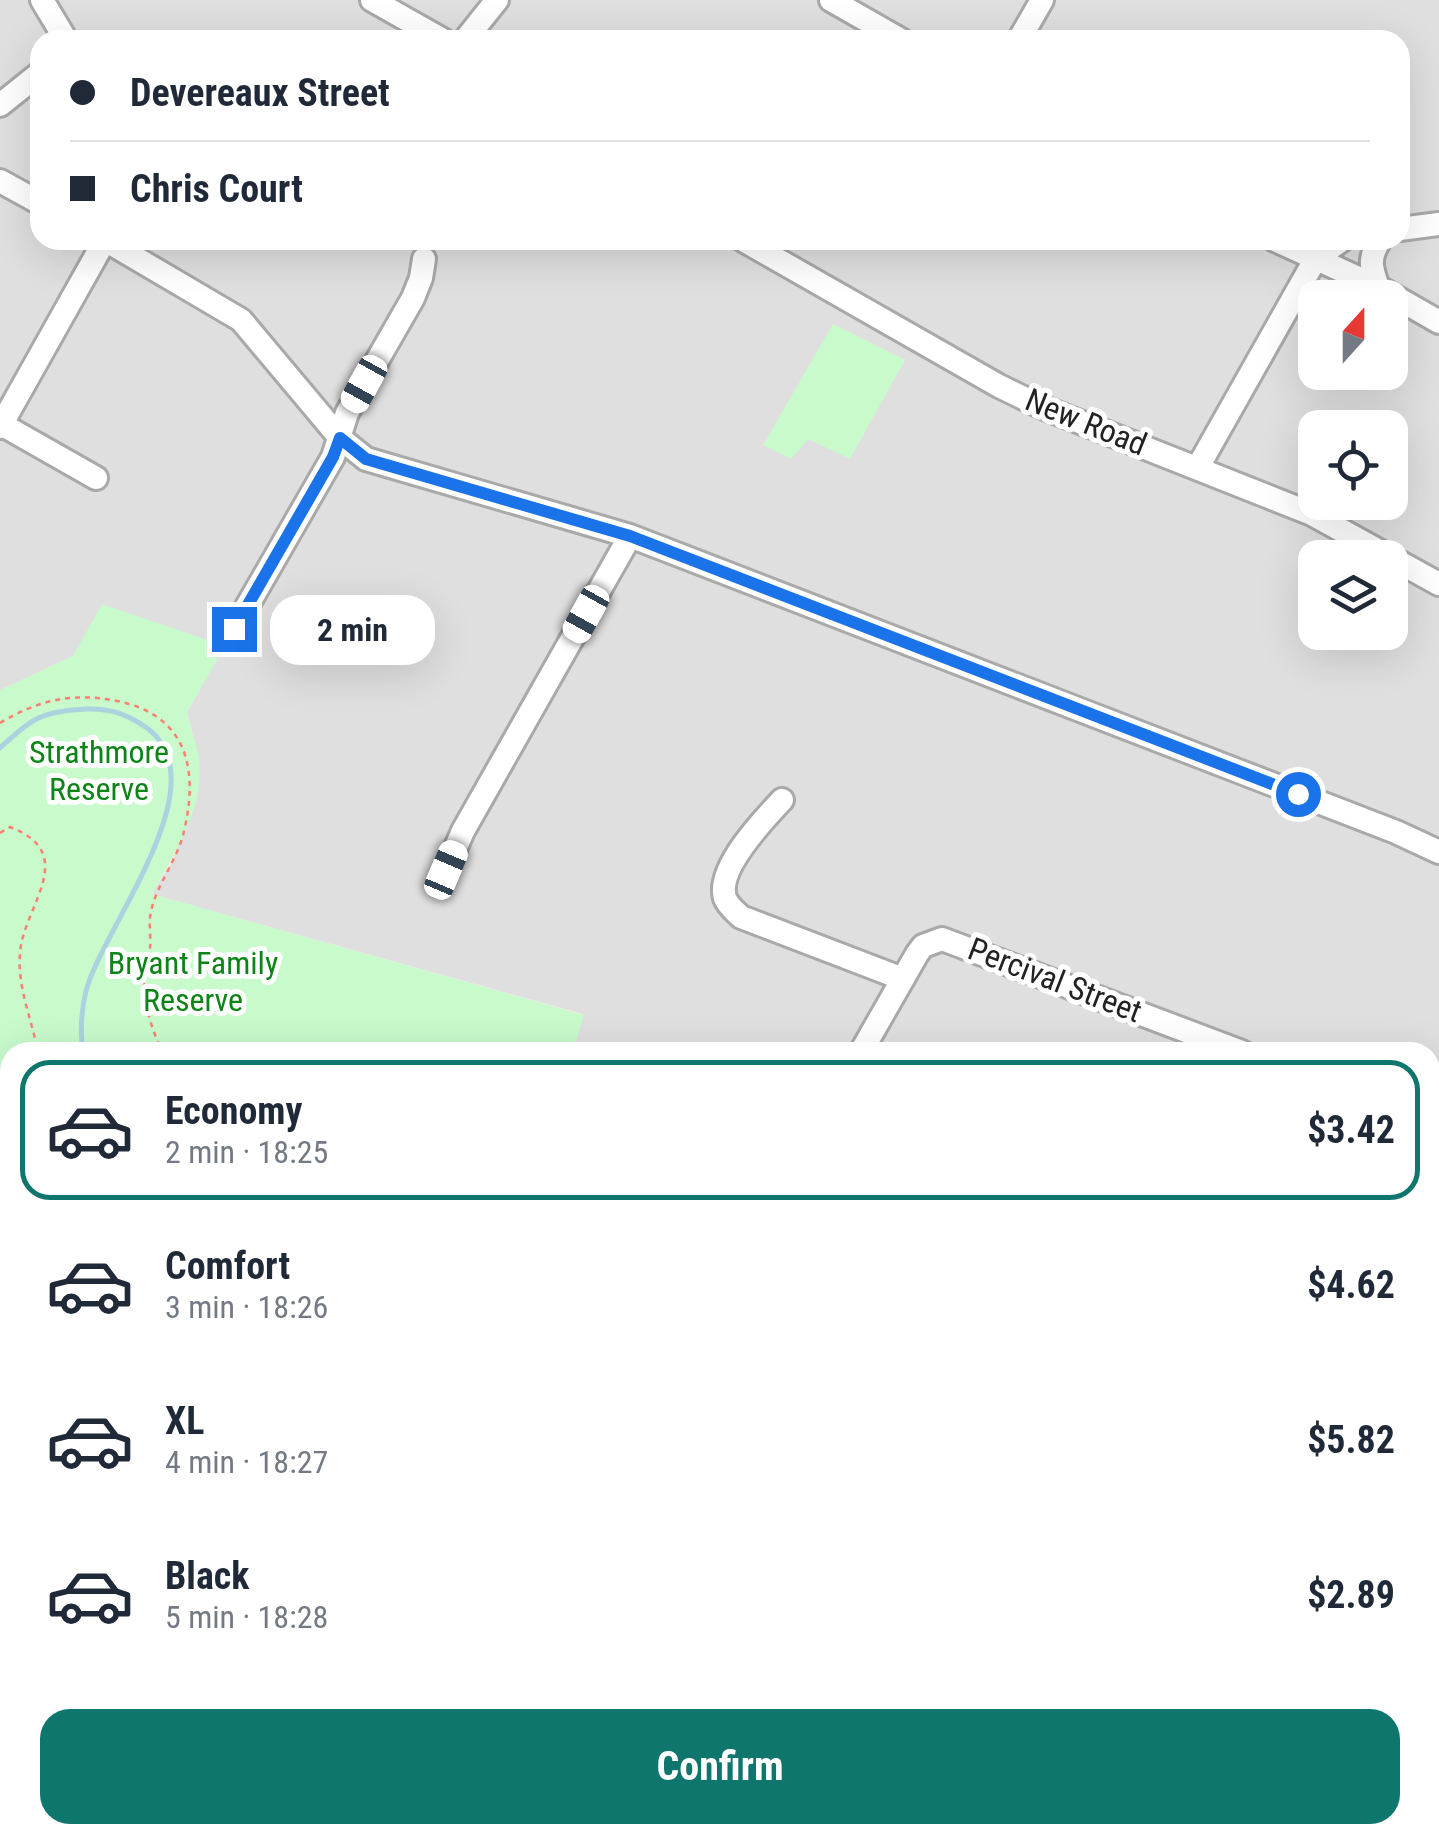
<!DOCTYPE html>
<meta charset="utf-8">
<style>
:root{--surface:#fff;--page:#f6f6f7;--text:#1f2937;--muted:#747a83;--line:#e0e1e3;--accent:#0f766e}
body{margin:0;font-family:"Roboto Condensed",sans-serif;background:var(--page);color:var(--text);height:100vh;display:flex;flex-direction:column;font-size:38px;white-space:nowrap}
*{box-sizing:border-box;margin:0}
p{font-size:32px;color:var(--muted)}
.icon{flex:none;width:55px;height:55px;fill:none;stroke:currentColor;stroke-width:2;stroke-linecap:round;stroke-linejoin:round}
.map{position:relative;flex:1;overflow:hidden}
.sheet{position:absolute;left:0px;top:1042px;width:1440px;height:802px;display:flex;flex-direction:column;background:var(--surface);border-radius:30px 30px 0 0;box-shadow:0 10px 40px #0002}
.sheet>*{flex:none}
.hud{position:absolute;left:30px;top:30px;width:1380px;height:220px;border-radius:30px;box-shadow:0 10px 40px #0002;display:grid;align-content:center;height:220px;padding:0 40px;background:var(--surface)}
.needle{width:65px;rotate:21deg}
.tools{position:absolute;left:1298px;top:280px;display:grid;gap:20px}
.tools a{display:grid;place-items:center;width:110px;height:110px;border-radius:20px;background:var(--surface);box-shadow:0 10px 40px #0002;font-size:50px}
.end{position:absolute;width:45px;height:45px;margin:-22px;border:12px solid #1a73e8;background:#fff;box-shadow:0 0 0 5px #fff}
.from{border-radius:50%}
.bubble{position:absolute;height:70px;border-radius:30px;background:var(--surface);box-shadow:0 10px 40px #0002;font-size:32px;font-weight:700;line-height:70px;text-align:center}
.car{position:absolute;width:30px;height:60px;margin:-30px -15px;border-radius:12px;box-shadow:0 0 8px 2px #0007;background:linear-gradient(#fff 24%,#345 0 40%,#fff 0 76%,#345 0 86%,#fff 0)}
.hud b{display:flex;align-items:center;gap:35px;height:95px;font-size:38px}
.hud b+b{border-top:2px solid var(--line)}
.hud i{width:25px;height:25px;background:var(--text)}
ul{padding:18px 0 0;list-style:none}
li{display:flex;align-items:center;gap:30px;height:140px;margin:0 20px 15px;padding:0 20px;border:5px solid transparent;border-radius:30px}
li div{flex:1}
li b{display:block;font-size:38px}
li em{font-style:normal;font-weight:700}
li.selected{border-color:var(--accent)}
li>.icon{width:90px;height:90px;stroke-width:1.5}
.cta{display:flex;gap:20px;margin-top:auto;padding:20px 40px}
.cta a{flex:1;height:115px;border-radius:30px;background:var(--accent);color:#fff;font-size:40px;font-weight:700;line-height:115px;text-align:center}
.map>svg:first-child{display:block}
.residential{fill:#e0dfdf;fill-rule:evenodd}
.park{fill:#c8facc}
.pitch{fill:#88e0be}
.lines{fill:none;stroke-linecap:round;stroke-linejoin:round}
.stream{stroke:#aad3df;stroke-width:5}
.minor-casing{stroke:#a9a9a9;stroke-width:28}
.major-casing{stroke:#a06b00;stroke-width:35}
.path{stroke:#fa8072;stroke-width:2.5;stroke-dasharray:5 5;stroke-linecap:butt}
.minor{stroke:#fff;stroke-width:22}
.major{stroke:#fcd6a4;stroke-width:30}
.route{stroke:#1a73e8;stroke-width:12}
.labels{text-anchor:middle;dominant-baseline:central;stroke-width:10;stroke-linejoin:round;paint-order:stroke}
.street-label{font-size:32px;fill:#222;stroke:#fff}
.park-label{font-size:32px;fill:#0c8416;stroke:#fff}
</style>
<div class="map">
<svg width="1439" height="1843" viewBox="0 0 1439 1843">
<rect width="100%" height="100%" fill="#f2efe9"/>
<path class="residential" d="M0 0H1439V1843H1244L1240 1835H1430V1052H573L583 1014 151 894 173 861 199 762 187 712 224 646 73 656 0 690ZM40 40H1400V240H40ZM1315 298H1390V372H1315ZM1315 428H1390V502H1315ZM1315 558H1390V632H1315Z
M0 1276 10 1281V1835H608L609 1843H0Z"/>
<path class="park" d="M833 324 905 360 850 459 808 439 791 459 763 445Z
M102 604 225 646 187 712C190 728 197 744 199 759 205 809 174 853 152 894L584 1015 573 1052H10V1302L0 1298V690L73 656Z
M608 1835H1179L1177 1838 1181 1843H609Z"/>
<path class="pitch" d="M749 1835H962L959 1843H747Z"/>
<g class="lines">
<path class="stream" d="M0 748C33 718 41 711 87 709 109 708 126 714 144 726 225 779 101 930 86 991 81 1012 80 1032 83 1052
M1061 1835 1062 1843"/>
<g class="minor-casing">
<path id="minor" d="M42 0 66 40
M372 0 443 40
M831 0 901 40
M465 40 497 0
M1019 40 1042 0
M0 105 40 73
M0 181 40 203
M1400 229 1439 224
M105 240 241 320 340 438 366 459 630 536 1396 832 1439 852
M743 240 999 386 1042 407 1312 514 1439 584
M1275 240 1378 287 1439 322
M1378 287C1371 268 1368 258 1380 240
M1 424 96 478
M0 427 105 240
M1198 467 1316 258 1342 240
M234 629 333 457 347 413 413 298 421 278 424 259
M782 800C764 819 716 869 725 898 728 906 735 911 741 917L903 979
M446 870 463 831 630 536
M861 1052 917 954 923 946 942 939 1242 1052
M1430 1125 1439 1129
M1430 1348 1439 1350
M0 1414 10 1418
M115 1835 116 1843
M500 1835 501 1843
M691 1835 692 1843
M1388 1835 1392 1843
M356 1843 361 1835"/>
</g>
<g class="major-casing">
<path id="major" d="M0 1646 10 1650
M319 1835 332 1843"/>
</g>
<path class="path" d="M0 723C38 700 73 692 117 701 187 715 199 769 184 831 178 860 154 887 150 917 149 927 151 938 150 948 149 958 145 968 144 978 142 1002 153 1031 162 1052
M0 833 10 827C81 854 23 907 20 953 17 987 32 1020 38 1052
M0 1124 10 1133
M1018 1835 1019 1843
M1080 1835 1083 1843
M631 1843 633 1835
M636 1843 643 1835
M1186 1843 1183 1840 1188 1835"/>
<use href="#minor" class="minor"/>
<use href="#major" class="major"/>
</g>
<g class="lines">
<path class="route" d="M234 629 333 457 340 438 366 459 630 536 1298 794"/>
</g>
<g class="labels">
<g class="street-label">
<text transform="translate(1086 422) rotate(22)">New Road</text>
<text transform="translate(1055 980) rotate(21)">Percival Street</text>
</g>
<g class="park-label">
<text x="99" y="752">Strathmore<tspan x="99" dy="37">Reserve</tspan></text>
<text x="193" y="963">Bryant Family<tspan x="193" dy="37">Reserve</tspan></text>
</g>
</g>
</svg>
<div class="tools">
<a><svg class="needle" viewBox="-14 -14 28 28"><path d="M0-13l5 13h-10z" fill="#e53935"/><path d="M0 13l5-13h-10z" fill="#747a83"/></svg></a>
<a><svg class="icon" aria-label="locate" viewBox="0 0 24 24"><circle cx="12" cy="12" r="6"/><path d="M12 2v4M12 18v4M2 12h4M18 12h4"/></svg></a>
<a><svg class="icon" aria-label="layers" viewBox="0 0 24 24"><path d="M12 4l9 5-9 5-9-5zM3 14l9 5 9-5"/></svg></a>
</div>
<i class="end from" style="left:1298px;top:794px"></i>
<i class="end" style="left:234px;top:629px"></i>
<div class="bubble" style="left:270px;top:595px;width:165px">2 min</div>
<i class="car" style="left:364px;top:384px;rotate:209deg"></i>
<i class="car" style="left:586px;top:614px;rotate:209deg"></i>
<i class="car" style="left:446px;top:870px;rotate:23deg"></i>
<div class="hud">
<b><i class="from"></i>Devereaux Street</b>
<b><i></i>Chris Court</b>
</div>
<section class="sheet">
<ul>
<li class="selected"><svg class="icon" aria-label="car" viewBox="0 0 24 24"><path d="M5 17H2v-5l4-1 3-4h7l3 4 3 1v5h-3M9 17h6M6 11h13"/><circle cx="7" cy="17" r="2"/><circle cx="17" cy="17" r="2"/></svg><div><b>Economy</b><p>2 min · 18:25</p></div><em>$3.42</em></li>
<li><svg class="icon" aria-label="car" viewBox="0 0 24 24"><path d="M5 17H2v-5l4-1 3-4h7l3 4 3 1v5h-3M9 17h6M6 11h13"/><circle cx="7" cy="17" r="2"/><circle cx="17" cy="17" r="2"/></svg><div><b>Comfort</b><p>3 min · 18:26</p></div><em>$4.62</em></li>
<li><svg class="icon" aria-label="car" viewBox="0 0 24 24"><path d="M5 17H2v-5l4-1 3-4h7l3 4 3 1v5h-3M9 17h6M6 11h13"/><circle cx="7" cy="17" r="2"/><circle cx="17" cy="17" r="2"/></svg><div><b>XL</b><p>4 min · 18:27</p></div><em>$5.82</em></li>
<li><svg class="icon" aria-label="car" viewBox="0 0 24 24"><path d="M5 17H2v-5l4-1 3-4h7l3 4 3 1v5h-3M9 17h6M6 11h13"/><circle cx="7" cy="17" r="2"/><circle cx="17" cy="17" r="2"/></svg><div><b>Black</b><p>5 min · 18:28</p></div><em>$2.89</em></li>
</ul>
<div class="cta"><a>Confirm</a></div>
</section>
</div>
